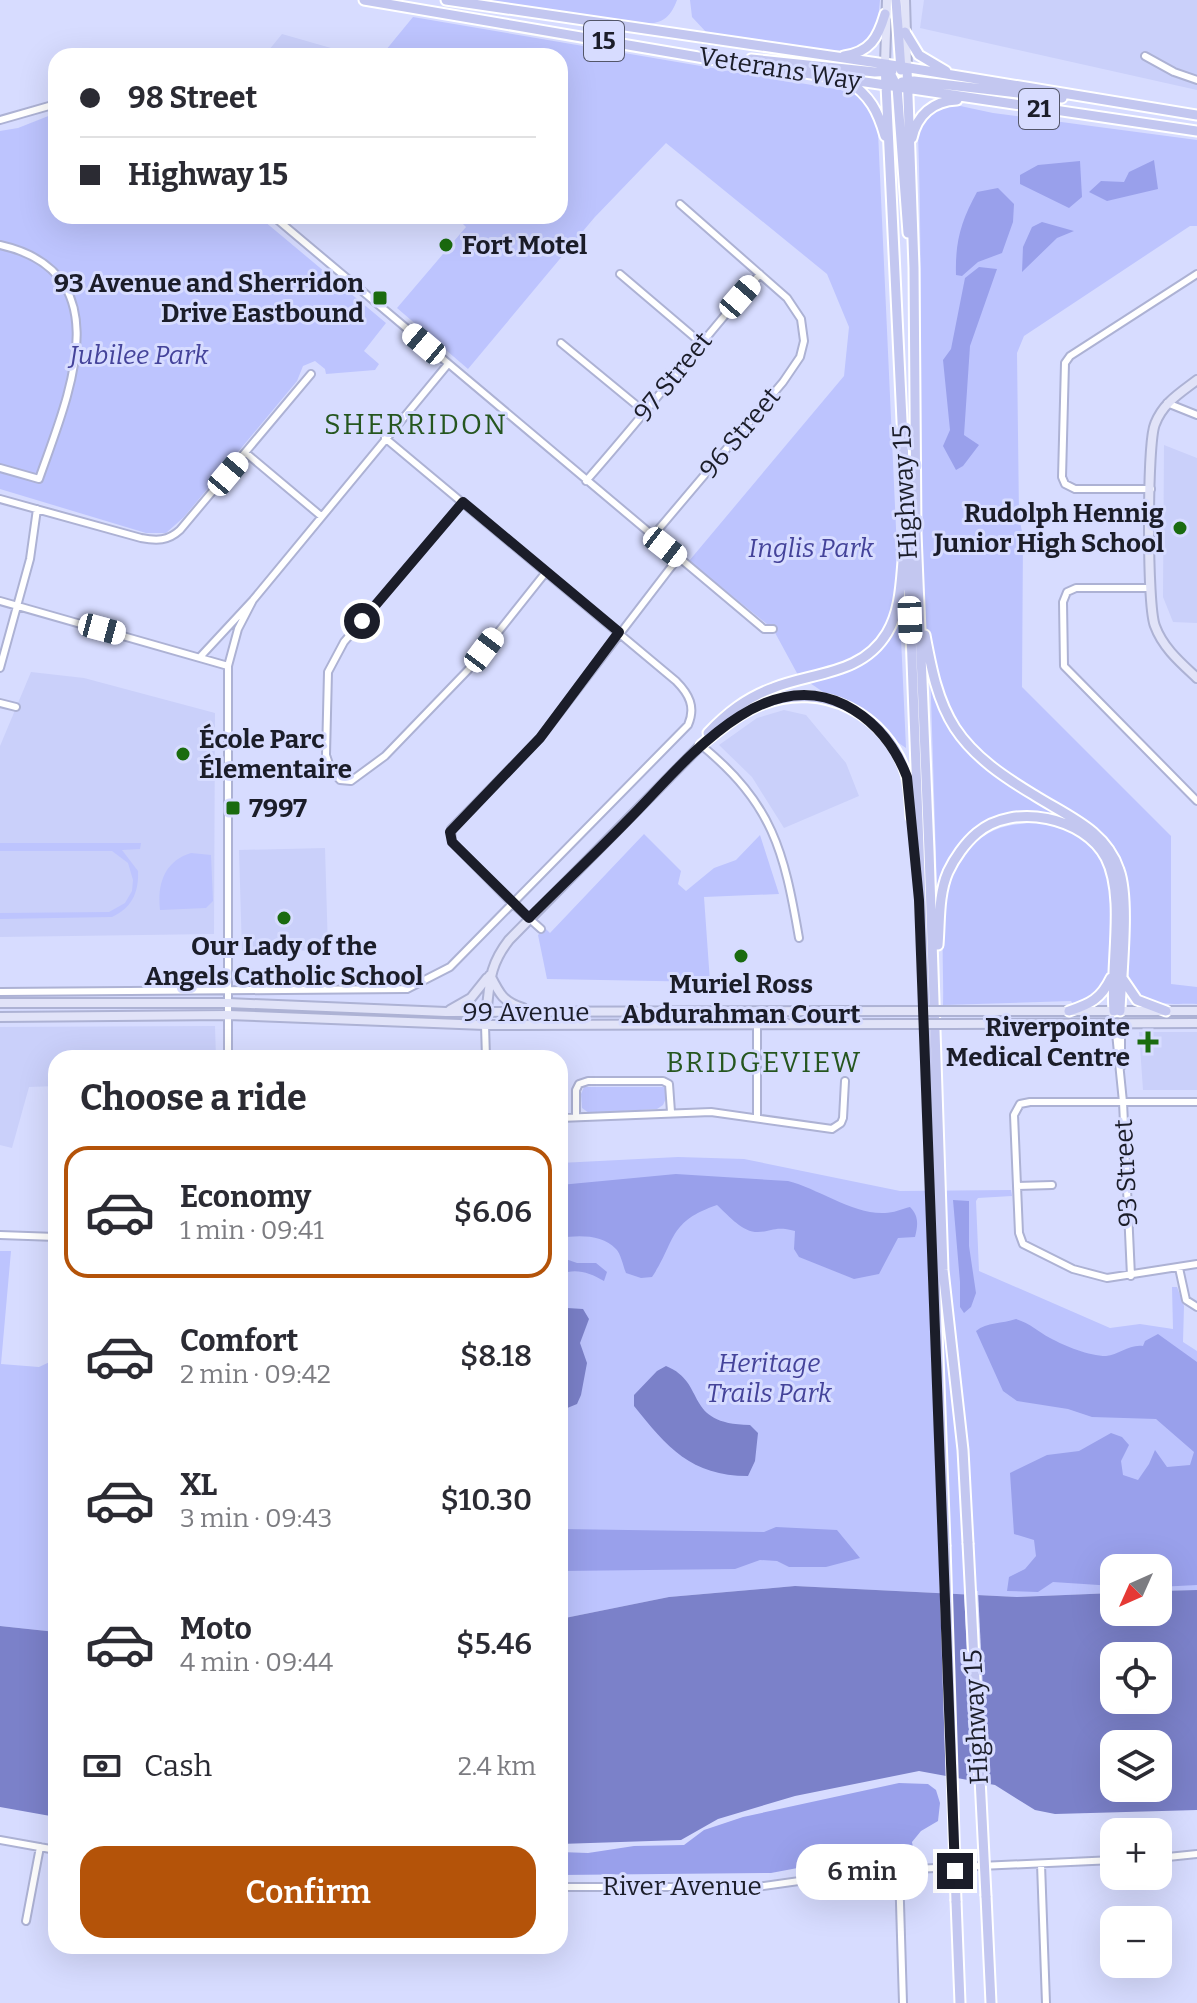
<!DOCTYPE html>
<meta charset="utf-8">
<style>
:root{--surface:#fff;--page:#f7f7f7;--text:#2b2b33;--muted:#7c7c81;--line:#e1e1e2;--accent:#b45309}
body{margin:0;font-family:Bitter,serif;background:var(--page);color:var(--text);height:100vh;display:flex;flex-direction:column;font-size:30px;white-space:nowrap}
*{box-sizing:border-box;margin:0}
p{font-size:26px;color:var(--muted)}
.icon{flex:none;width:44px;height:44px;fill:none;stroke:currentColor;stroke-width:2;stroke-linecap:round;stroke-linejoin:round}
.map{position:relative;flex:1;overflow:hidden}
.drawer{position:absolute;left:48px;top:1050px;width:520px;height:904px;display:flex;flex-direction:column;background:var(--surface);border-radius:24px;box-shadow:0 8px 32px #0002}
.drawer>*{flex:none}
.top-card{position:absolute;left:48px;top:48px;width:520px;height:176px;border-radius:24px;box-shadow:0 8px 32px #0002;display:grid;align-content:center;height:176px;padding:0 32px;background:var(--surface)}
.needle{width:52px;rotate:225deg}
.buttons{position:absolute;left:1100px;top:1554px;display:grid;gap:16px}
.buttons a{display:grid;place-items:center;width:72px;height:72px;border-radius:16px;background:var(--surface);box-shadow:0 8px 32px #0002;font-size:40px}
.end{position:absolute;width:36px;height:36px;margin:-18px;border:10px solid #1b1d29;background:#fff;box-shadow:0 0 0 4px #fff}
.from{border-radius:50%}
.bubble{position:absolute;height:56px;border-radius:24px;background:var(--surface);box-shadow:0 8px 32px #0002;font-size:26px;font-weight:600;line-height:56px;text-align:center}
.car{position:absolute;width:24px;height:48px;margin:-24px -12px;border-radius:10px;box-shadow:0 0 6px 2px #0007;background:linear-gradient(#fff 24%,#345 0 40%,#fff 0 76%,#345 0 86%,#fff 0)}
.top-card b{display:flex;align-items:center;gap:28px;height:76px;font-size:30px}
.top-card b+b{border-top:2px solid var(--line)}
.top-card i{width:20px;height:20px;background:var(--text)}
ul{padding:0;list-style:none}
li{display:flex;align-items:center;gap:24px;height:132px;margin:0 16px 12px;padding:0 16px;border:4px solid transparent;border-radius:24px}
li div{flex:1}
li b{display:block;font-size:30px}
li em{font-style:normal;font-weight:600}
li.current{border-color:var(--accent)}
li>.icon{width:72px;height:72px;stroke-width:1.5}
h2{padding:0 32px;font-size:36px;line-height:96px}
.pay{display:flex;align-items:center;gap:20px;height:88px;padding:0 32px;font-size:30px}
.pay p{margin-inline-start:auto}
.cta{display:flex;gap:16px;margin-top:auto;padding:16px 32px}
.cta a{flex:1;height:92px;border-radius:24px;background:var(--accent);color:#fff;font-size:32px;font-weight:600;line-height:92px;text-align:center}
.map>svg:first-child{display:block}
.built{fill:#cad0fa}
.green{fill:#bdc4fe}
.forest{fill:#99a0eb}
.water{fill:#7b81c9;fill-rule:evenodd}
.pier{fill:#d7dcff}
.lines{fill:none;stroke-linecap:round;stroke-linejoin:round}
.street-casing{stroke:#adb2d4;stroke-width:10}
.secondary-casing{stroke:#adb2d4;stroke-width:12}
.primary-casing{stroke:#fff;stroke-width:13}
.street{stroke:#fff;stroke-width:6}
.secondary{stroke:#e1e3f8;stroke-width:8}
.primary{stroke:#c3c7f0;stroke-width:9}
.secondary-bridge-casing{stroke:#adb2d4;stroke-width:12;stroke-linecap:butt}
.primary-bridge-casing{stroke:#fff;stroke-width:13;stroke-linecap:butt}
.secondary-bridge{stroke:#e1e3f8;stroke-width:8}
.primary-bridge{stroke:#c3c7f0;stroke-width:9}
.route{stroke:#1b1d29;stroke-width:10}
.poi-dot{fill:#1a6b0f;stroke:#d7dcff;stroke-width:3}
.labels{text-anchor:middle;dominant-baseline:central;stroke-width:6;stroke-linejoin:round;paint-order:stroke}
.shield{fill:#d7dcff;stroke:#535669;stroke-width:2}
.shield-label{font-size:24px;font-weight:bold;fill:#1b1d29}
.street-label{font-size:26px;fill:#1b1d29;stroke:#d7dcff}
.poi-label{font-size:26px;font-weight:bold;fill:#1b1d29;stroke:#d7dcff;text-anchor:start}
.park-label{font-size:26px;font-style:italic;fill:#44439a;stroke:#d7dcff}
.neighbourhood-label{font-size:28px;letter-spacing:2px;fill:#25561f;stroke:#d7dcff}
</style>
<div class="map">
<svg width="1197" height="2003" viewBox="0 0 1197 2003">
<rect width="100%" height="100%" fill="#d7dcff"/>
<path class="built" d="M924 0H1197V90L920 28Z
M282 34 359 56H264Z
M1164 445 1197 458V623L1173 622 1163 597Z
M31 672 84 678 215 713 214 934 0 937V746Z
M784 710 806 715 846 763 859 796 784 828 752 777 719 745 757 718Z
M325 848 328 950 242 952 239 850Z
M215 1026 216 1058H56V1086L29 1087 12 1148 0 1145V1027Z
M1139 1032H1197V1090H1143Z"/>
<path class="green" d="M488 0H677C670 19 661 24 641 24Z
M690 0H880C878 20 878 37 858 48 841 57 728 39 706 32L692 17Z
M413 17 847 91C868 98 874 112 878 132L906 748 798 675 773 629 689 561 844 376 849 327 827 274 666 143 594 218 468 369 397 308 466 227 455 216H560V56H381Z
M951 104 993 113 1197 140V226H1190L1024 336 1017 353 1019 516 1023 537 1022 687 1171 836V984L1197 987V1004C1169 1003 1142 1009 1129 980L1127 883C1112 829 1030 787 985 757 960 733 941 703 933 669 918 603 921 531 921 463 920 353 922 244 918 134 921 115 935 109 951 104Z
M56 113V216H258L386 323 364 351 379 364 375 370 326 374 325 369 315 361 303 366 297 381 184 517 166 533H146L0 489V131L18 128Z
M930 667 964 743 1053 809 1049 814 983 825 937 888Z
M1038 822C1067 823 1100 841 1109 872 1114 892 1112 913 1111 933 1110 948 1113 968 1107 982 1100 997 1088 1001 1073 1004L1071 1001 943 1005C945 946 929 859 995 830 1009 824 1024 824 1038 822Z
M644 834 681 871 678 884 686 891 714 868 736 860 760 835 779 894 704 897 710 982 547 979 538 935 545 928 550 933Z
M0 843H141L140 849 122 850 138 871C139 892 132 908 112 917L0 919V913L109 912 125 903 132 891 133 880 128 863 112 851H0Z
M191 853 211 855 213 901 206 908 160 910C157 883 165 861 191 853Z
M584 1087H664L668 1094 663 1105 657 1109 589 1113 582 1108 581 1094Z
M678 1157 744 1159 900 1191 1011 1190 1012 1196 978 1198 976 1201 979 1271 1110 1328 1140 1324 1173 1329 1172 1287H1177L1184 1306 1183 1342 1197 1351V1590L1158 1591V1568H1114V1593L1017 1597 795 1586 669 1597 560 1619V1163Z
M0 1251H11L1 1364 39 1367 56 1359V1632L0 1626Z"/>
<path class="forest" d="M1154 160 1158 189 1107 201 1089 192 1101 181 1124 182 1129 172Z
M1080 161 1082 197 1069 208 1020 184V175L1038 165Z
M998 188 1014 204 1013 222 1002 253 978 262 962 276 956 275C955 242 961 221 977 192Z
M1042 222 1074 231 1057 238 1022 272 1023 247 1032 227Z
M979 267 997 269 970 346 964 435 979 445 963 466 956 470 943 446 950 430 943 360 951 349 965 278Z
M676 1174 788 1181C817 1188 854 1215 885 1213 893 1213 902 1209 910 1207 919 1216 918 1225 915 1237L898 1238 879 1274 854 1279 799 1257 794 1249 795 1231C773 1225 771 1233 755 1232 740 1230 727 1214 717 1205 667 1222 676 1242 652 1277L641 1278 626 1273C623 1266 621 1254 616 1249 603 1234 577 1235 560 1238V1185Z
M953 1200 969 1201V1246L976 1293 971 1307 964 1313 960 1307V1282Z
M560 1257 577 1263H596L607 1272 604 1281C589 1272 576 1268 560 1274Z
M1016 1319C1031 1324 1037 1331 1050 1338 1065 1346 1089 1356 1106 1356 1119 1355 1129 1344 1143 1346L1145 1341 1158 1334 1197 1362V1585L1158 1587V1568H1114V1586L1053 1582 1038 1592 1007 1591 1009 1577 1025 1569 1036 1556 1034 1540 1014 1534 1010 1473 1047 1455 1079 1451 1111 1433 1122 1437 1129 1445 1121 1461 1123 1475 1138 1480 1149 1464 1155 1450 1167 1467 1190 1465 1194 1452 1156 1419 1092 1417 1068 1409 1017 1401 1003 1391 976 1331C987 1322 1002 1324 1016 1319Z
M776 1527 837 1530 860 1558 826 1567H789L777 1561 760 1560 735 1569 560 1571V1529L764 1532Z
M899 1783 928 1784 936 1790 940 1803 938 1821 921 1831 912 1842 914 1853 910 1855 824 1863 771 1873 560 1875V1852L588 1853 634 1846 684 1845 704 1830 743 1817Z"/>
<path class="water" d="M567 1308 583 1309 589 1319 580 1343 587 1363 581 1395 577 1404 560 1411V1311Z
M666 1366C708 1383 682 1424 750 1425L758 1433 755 1461 748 1476C691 1476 667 1447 634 1406V1395L657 1371Z
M795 1586 1017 1597 1114 1593V1612H1158V1591L1197 1590V1810L1055 1814 1035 1810 995 1785 919 1771 795 1796 718 1819 681 1840 560 1844V1619L669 1597ZM1114 1656H1158V1700H1114ZM1114 1744H1158V1788H1114Z
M0 1626 56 1632V1817L0 1807Z"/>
<path class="pier" d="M964 1591H978L988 1788 973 1785Z"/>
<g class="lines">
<g class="street-casing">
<path id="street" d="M1145 56 1174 72 1197 80
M0 120 56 104
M273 216 764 629H773
M0 245C124 273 67 399 39 479L0 468
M620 274 700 342
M561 343 646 413
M1167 403 1197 415
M246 453 321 516
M586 481C646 413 701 342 760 274
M1151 489H1075L1065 484 1062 477 1065 363 1070 356 1197 274
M0 499 141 538C157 541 168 541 180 530L311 374
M463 502 344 642 328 672 326 755 331 770 340 780 351 781 385 756 468 670 546 572
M652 537 783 382 800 357 804 341 801 319 787 298 680 204
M1151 588H1076L1067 592 1063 602 1064 666 1197 801
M0 601 228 666
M201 656 253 600 448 364
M0 668 30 559 37 509
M0 703 16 707
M701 745C773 804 784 851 799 938
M541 929 513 904 452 842 451 829 540 738 678 558
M0 992 407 989 450 967 688 725C696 707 689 694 676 681L385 438
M1121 1022V1067
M1115 1023 1123 1102 1131 1276
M757 1024V1117
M485 1025 486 1058
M228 1058V666L238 629 253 600
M53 1089 56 1160
M1197 1102H1030L1020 1104 1014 1115 1019 1233 1023 1244 1073 1269 1107 1278 1197 1264
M576 1117V1090L579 1084 588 1081H663L669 1084 671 1112
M560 1118 711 1112 832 1129 841 1123 843 1118 845 1081
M1017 1186 1052 1185
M0 1235 56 1237
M1179 1268 1186 1300 1197 1307
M0 1840 56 1850
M1158 1858 1197 1854
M1041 1864 1046 2003
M899 1870 903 2003
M560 1887H757L870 1871 1114 1860
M26 1921 40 1847"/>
</g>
<g class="secondary-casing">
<path id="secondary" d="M905 0 907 68
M885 64 887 0
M1197 380C1180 393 1163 403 1155 424 1147 443 1147 606 1155 626 1163 648 1181 663 1197 678
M490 975C499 993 503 1002 523 1008
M0 1003H228L446 1012 905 1011
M450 1010 471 998 487 978
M949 1011H1197
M486 1016C490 984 488 967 509 940L701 745
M0 1017 228 1015 485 1025 905 1024
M948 1024 1197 1023"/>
</g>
<g class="primary-casing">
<path id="primary" d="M364 0 716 60 1197 131
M446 0 885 64 1197 115
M896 0 901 70
M905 32 919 55 946 71
M844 56C870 52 878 38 885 14
M751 59 875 72 892 71
M885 64 907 526 945 1545
M887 67 897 87 908 233
M907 68 914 268 916 533 929 851 943 1270 963 1450 968 1543
M848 81C870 96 878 111 885 136
M902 82 914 81 1062 98
M912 138C917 115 933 101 957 100
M925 635C931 667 937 700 955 728 974 757 1004 777 1034 795 1067 816 1106 830 1119 870 1130 900 1121 975 1120 1011
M708 733C727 713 746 698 773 688 813 672 862 675 887 633 900 612 901 585 903 561
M701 745C720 730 739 713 763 704 822 681 887 714 906 774 910 788 910 803 911 817
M938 945C940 922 938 895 948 872 954 859 965 843 977 833 1013 802 1085 817 1106 858 1126 897 1110 965 1114 1011
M1122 978 1137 1000 1166 1011
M1069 1011C1090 1004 1101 999 1111 978
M986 1896 991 2003
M956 1901 960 2003"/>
</g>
<use href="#street" class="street"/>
<use href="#secondary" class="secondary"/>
<use href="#primary" class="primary"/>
<g class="secondary-bridge-casing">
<path id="secondary-bridge" d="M905 1011H949
M905 1024H948"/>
</g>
<g class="primary-bridge-casing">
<path id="primary-bridge" d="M968 1543 986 1896
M945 1545 956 1901"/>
</g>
<use href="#secondary-bridge" class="secondary-bridge"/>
<use href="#primary-bridge" class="primary-bridge"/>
</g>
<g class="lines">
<path class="route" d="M362 621 463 502 619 632 540 738 450 832 452 842 529 918C562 885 596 853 629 819 681 767 760 662 845 705 876 721 895 746 907 777L919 900 955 1871"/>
</g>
<g class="poi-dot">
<circle cx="446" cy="245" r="8"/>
<rect x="372" y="290" width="16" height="16" rx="4"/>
<circle cx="1180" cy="528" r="8"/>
<circle cx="183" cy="754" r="8"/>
<rect x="225" y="800" width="16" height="16" rx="4"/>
<circle cx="284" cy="918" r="8"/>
<circle cx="741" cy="956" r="8"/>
<path d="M1144 1030h8v8h8v8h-8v8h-8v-8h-8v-8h8z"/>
</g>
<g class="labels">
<g class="shield">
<rect x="584" y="21" width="40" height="40" rx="6"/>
<rect x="1019" y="89" width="40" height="40" rx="6"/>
</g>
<g class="shield-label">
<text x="604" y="41">15</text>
<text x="1039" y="109">21</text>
</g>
<g class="street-label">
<text transform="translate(780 69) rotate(9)">Veterans Way</text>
<text transform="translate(673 377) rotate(-51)">97 Street</text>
<text transform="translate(740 433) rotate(-50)">96 Street</text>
<text transform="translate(905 492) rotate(-93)">Highway 15</text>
<text x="526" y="1012">99 Avenue</text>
<text transform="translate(1126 1173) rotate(-93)">93 Street</text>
<text transform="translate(976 1717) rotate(-93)">Highway 15</text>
<text x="682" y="1886">River Avenue</text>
</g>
<g class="poi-label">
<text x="462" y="245">Fort Motel</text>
<text x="364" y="283" text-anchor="end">93 Avenue and Sherridon<tspan x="364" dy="30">Drive Eastbound</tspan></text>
<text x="1164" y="513" text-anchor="end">Rudolph Hennig<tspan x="1164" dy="30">Junior High School</tspan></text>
<text x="199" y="739">École Parc<tspan x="199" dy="30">Élementaire</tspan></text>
<text x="249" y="808">7997</text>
<text x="284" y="946" text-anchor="middle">Our Lady of the<tspan x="284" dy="30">Angels Catholic School</tspan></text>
<text x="741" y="984" text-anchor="middle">Muriel Ross<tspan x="741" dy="30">Abdurahman Court</tspan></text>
<text x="1130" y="1027" text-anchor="end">Riverpointe<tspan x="1130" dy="30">Medical Centre</tspan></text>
</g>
<g class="park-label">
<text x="139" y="355">Jubilee Park</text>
<text x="811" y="548">Inglis Park</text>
<text x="769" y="1363">Heritage<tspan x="769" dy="30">Trails Park</tspan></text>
</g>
<g class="neighbourhood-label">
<text x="416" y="424">SHERRIDON</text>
<text x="764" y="1062">BRIDGEVIEW</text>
</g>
</g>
</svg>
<div class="buttons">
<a><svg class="needle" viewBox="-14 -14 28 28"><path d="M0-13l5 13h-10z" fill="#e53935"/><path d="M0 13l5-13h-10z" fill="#7c7c81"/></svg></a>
<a><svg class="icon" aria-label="locate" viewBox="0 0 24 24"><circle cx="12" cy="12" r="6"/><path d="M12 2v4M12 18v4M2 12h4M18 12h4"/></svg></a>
<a><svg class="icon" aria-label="layers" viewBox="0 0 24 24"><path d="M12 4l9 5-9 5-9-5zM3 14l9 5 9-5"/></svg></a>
<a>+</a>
<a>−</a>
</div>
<i class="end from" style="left:362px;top:621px"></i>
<i class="end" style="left:955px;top:1871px"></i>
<div class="bubble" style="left:796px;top:1844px;width:132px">6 min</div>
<i class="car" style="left:740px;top:297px;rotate:41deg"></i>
<i class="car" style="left:424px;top:344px;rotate:310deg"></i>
<i class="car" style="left:228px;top:474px;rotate:40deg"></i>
<i class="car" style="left:665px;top:547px;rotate:128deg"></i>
<i class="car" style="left:910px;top:620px;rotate:178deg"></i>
<i class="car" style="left:102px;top:629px;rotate:105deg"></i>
<i class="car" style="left:484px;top:650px;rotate:37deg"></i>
<div class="top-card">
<b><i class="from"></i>98 Street</b>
<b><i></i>Highway 15</b>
</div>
<section class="drawer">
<h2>Choose a ride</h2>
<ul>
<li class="current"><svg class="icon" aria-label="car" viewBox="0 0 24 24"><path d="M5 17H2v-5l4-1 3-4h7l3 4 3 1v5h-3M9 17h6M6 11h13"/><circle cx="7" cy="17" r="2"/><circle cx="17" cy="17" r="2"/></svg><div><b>Economy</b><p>1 min · 09:41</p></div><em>$6.06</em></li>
<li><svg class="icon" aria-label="car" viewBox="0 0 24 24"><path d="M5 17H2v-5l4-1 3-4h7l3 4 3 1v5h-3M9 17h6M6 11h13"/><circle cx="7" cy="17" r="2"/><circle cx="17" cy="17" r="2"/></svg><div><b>Comfort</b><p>2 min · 09:42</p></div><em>$8.18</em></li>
<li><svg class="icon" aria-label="car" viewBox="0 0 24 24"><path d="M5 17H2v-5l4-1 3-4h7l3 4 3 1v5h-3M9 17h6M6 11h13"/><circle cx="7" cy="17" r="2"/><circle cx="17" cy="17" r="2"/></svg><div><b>XL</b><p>3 min · 09:43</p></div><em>$10.30</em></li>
<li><svg class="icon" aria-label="car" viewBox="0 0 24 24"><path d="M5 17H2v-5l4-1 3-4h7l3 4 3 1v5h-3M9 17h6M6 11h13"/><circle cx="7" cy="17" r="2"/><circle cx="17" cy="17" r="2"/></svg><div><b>Moto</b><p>4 min · 09:44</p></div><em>$5.46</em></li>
</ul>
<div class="pay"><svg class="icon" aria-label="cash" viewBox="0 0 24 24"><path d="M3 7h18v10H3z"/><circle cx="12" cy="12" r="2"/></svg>Cash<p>2.4 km</p></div>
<div class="cta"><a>Confirm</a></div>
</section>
</div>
